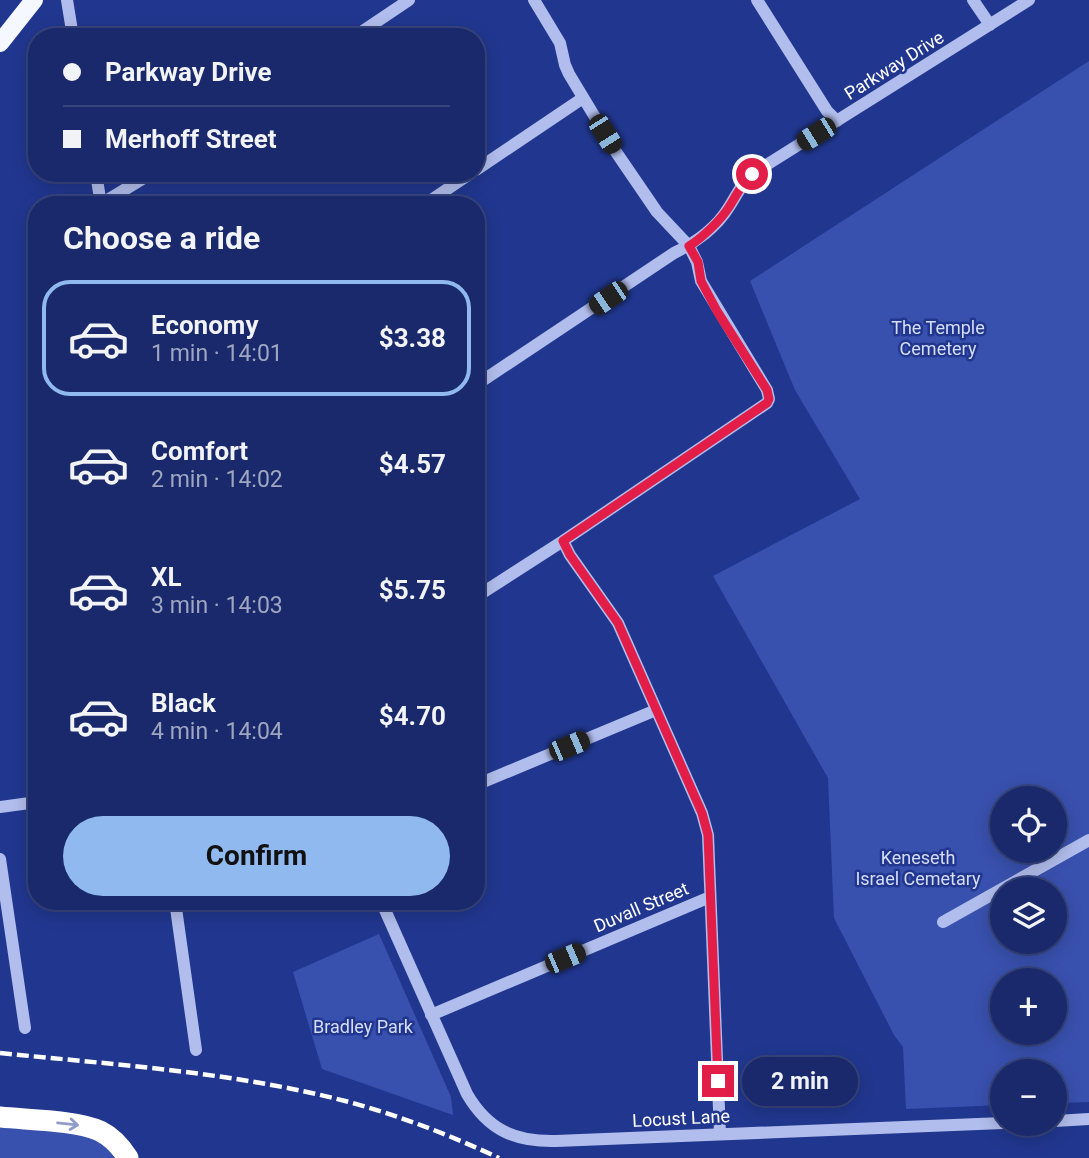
<!DOCTYPE html>
<meta charset="utf-8">
<style>
:root{--surface:#19296b;--page:#223171;--text:#f1f3f6;--muted:#9fa6c1;--line:#37457e;--accent:#90b9f0}
body{margin:0;font-family:Roboto,sans-serif;background:var(--page);color:var(--text);height:100vh;display:flex;flex-direction:column;font-size:26px;white-space:nowrap}
*{box-sizing:border-box;margin:0}
p{font-size:23px;color:var(--muted)}
.icon{flex:none;width:38px;height:38px;fill:none;stroke:currentColor;stroke-width:2;stroke-linecap:round;stroke-linejoin:round}
.map{position:relative;flex:1;overflow:hidden}
.panel{position:absolute;left:28px;top:196px;width:457px;height:714px;display:flex;flex-direction:column;background:var(--surface);border-radius:28px;box-shadow:0 4px 18px #0003,0 0 0 2px var(--line)}
.panel>*{flex:none}
.hud{position:absolute;left:28px;top:28px;width:457px;height:154px;border-radius:28px;box-shadow:0 4px 18px #0003,0 0 0 2px var(--line);display:grid;align-content:center;height:154px;padding:0 35px;background:var(--surface)}
.controls{position:absolute;left:990px;top:786px;display:grid;gap:14px}
.controls a{display:grid;place-items:center;width:77px;height:77px;border-radius:50%;background:var(--surface);box-shadow:0 4px 18px #0003,0 0 0 2px var(--line);font-size:35px}
.end{position:absolute;width:32px;height:32px;margin:-16px;border:9px solid #e11d48;background:#fff;box-shadow:0 0 0 4px #fff}
.from{border-radius:50%}
.bubble{position:absolute;height:49px;border-radius:24px;background:var(--surface);box-shadow:0 4px 18px #0003,0 0 0 2px var(--line);font-size:23px;font-weight:700;line-height:49px;text-align:center}
.car{position:absolute;width:21px;height:42px;margin:-21px -10px;border-radius:9px;box-shadow:0 0 5px 2px #0007;background:linear-gradient(#222 24%,#8ab4d8 0 40%,#222 0 76%,#8ab4d8 0 86%,#222 0)}
.hud b{display:flex;align-items:center;gap:24px;height:66px;font-size:26px}
.hud b+b{border-top:2px solid var(--line)}
.hud i{width:18px;height:18px;background:var(--text)}
ul{padding:0;list-style:none}
li{display:flex;align-items:center;gap:21px;height:116px;margin:0 14px 10px;padding:0 21px;border:4px solid transparent;border-radius:28px}
li div{flex:1}
li b{display:block;font-size:26px}
li em{font-style:normal;font-weight:700}
li.current{border-color:var(--accent)}
li>.icon{width:63px;height:63px;stroke-width:1.5}
h2{padding:0 35px;font-size:32px;line-height:84px}
.primary-button{display:flex;gap:14px;margin-top:auto;padding:14px 35px}
.primary-button a{flex:1;height:80px;border-radius:42px;background:var(--accent);color:#111;font-size:28px;font-weight:700;line-height:80px;text-align:center}
.map>svg:first-child{display:block}
.green{fill:#3951ae;fill-rule:evenodd}
.lines{fill:none;stroke-linecap:round;stroke-linejoin:round}
.minor{stroke:#b1bdec;stroke-width:12}
.major{stroke:#f6f8ff;stroke-width:18}
.highway{stroke:#fff;stroke-width:21}
.rail{stroke:#fff;stroke-width:4.5;stroke-dasharray:12 5;stroke-linecap:butt}
.oneway{stroke:#909bc7}
.route{stroke:#e11d48;stroke-width:9}
.labels{text-anchor:middle;dominant-baseline:central;stroke-width:5;stroke-linejoin:round;paint-order:stroke}
.street-label{font-size:18px;fill:#fff;stroke:#21378f}
.park-label{font-size:18px;fill:#d6ddf9;stroke:#21378f}
</style>
<div class="map">
<svg width="1089" height="1158" viewBox="0 0 1089 1158">
<rect width="100%" height="100%" fill="#21378f"/>
<path class="green" d="M1089 61V1102L1055 1103V1071H1003V1105L906 1109 903 1047 894 1035 834 918 828 778 713 576 860 499 795 390 750 281ZM1003 798H1055V850H1003ZM1003 889H1055V942H1003ZM1003 980H1055V1032H1003Z
M379 934 451 1097 453 1115 322 1069 293 972Z
M0 1124 94 1136 120 1158H0Z"/>
<g class="lines">
<path class="minor" d="M67 0 73 37
M757 0 827 111 837 121
M973 0 990 25
M354 37 409 0
M476 170 583 98
M96 173 101 205
M101 204 152 173
M424 205 471 173
M476 385 674 253C695 243 717 227 729 207 737 195 741 184 752 174L1029 0
M563 541 570 555 618 623 702 813 708 835 720 1134
M476 597 563 541 767 403 769 399 767 390 701 281 697 262 689 246 657 212 616 152 569 74 565 65 560 43 534 0
M476 785 656 710
M0 807 37 802
M0 859 25 1028
M175 901 196 1050
M381 901 467 1094C488 1130 515 1142 556 1141L1003 1123
M943 922 1089 840
M431 1015 710 897
M1055 1121 1089 1119"/>
<path class="major" d="M0 43 34 0"/>
<path class="highway" d="M0 1117C28 1120 76 1120 100 1131 112 1137 121 1147 128 1158"/>
<path class="rail" d="M0 1053C116 1065 235 1072 349 1102 400 1116 450 1135 499 1158"/>
</g>
<defs><path id="oneway-shaft" d="M-6 0H5M1.5-3L5.5 0L1.5 3" fill="none" stroke-width="1.6" stroke-linecap="round" stroke-linejoin="round" transform="scale(1.75)"/></defs>
<use class="oneway" href="#oneway-shaft" transform="translate(68 1124) rotate(6)"/>
<g class="lines">
<path class="route" d="M718 1081 708 835 702 813 618 623 570 555 563 541 767 403 769 399 767 390 717 311 701 281 698 262 689 246C702 238 721 220 729 207 737 195 741 184 752 174"/>
</g>
<g class="labels">
<g class="street-label">
<text transform="translate(894 65) rotate(-32)">Parkway Drive</text>
<text transform="translate(641 907) rotate(-23)">Duvall Street</text>
<text transform="translate(681 1118) rotate(-3)">Locust Lane</text>
</g>
<g class="park-label">
<text x="938" y="327">The Temple<tspan x="938" dy="21">Cemetery</tspan></text>
<text x="918" y="857">Keneseth<tspan x="918" dy="21">Israel Cemetary</tspan></text>
<text x="363" y="1026">Bradley Park</text>
</g>
</g>
</svg>
<div class="controls">
<a><svg class="icon" aria-label="locate" viewBox="0 0 24 24"><circle cx="12" cy="12" r="6"/><path d="M12 2v4M12 18v4M2 12h4M18 12h4"/></svg></a>
<a><svg class="icon" aria-label="layers" viewBox="0 0 24 24"><path d="M12 4l9 5-9 5-9-5zM3 14l9 5 9-5"/></svg></a>
<a>+</a>
<a>−</a>
</div>
<i class="end from" style="left:752px;top:174px"></i>
<i class="end" style="left:718px;top:1081px"></i>
<div class="bubble" style="left:742px;top:1057px;width:116px">2 min</div>
<i class="car" style="left:605px;top:134px;rotate:148deg"></i>
<i class="car" style="left:816px;top:134px;rotate:238deg"></i>
<i class="car" style="left:608px;top:298px;rotate:236deg"></i>
<i class="car" style="left:569px;top:746px;rotate:67deg"></i>
<i class="car" style="left:565px;top:958px;rotate:67deg"></i>
<div class="hud">
<b><i class="from"></i>Parkway Drive</b>
<b><i></i>Merhoff Street</b>
</div>
<section class="panel">
<h2>Choose a ride</h2>
<ul>
<li class="current"><svg class="icon" aria-label="car" viewBox="0 0 24 24"><path d="M5 17H2v-5l4-1 3-4h7l3 4 3 1v5h-3M9 17h6M6 11h13"/><circle cx="7" cy="17" r="2"/><circle cx="17" cy="17" r="2"/></svg><div><b>Economy</b><p>1 min · 14:01</p></div><em>$3.38</em></li>
<li><svg class="icon" aria-label="car" viewBox="0 0 24 24"><path d="M5 17H2v-5l4-1 3-4h7l3 4 3 1v5h-3M9 17h6M6 11h13"/><circle cx="7" cy="17" r="2"/><circle cx="17" cy="17" r="2"/></svg><div><b>Comfort</b><p>2 min · 14:02</p></div><em>$4.57</em></li>
<li><svg class="icon" aria-label="car" viewBox="0 0 24 24"><path d="M5 17H2v-5l4-1 3-4h7l3 4 3 1v5h-3M9 17h6M6 11h13"/><circle cx="7" cy="17" r="2"/><circle cx="17" cy="17" r="2"/></svg><div><b>XL</b><p>3 min · 14:03</p></div><em>$5.75</em></li>
<li><svg class="icon" aria-label="car" viewBox="0 0 24 24"><path d="M5 17H2v-5l4-1 3-4h7l3 4 3 1v5h-3M9 17h6M6 11h13"/><circle cx="7" cy="17" r="2"/><circle cx="17" cy="17" r="2"/></svg><div><b>Black</b><p>4 min · 14:04</p></div><em>$4.70</em></li>
</ul>
<div class="primary-button"><a>Confirm</a></div>
</section>
</div>
